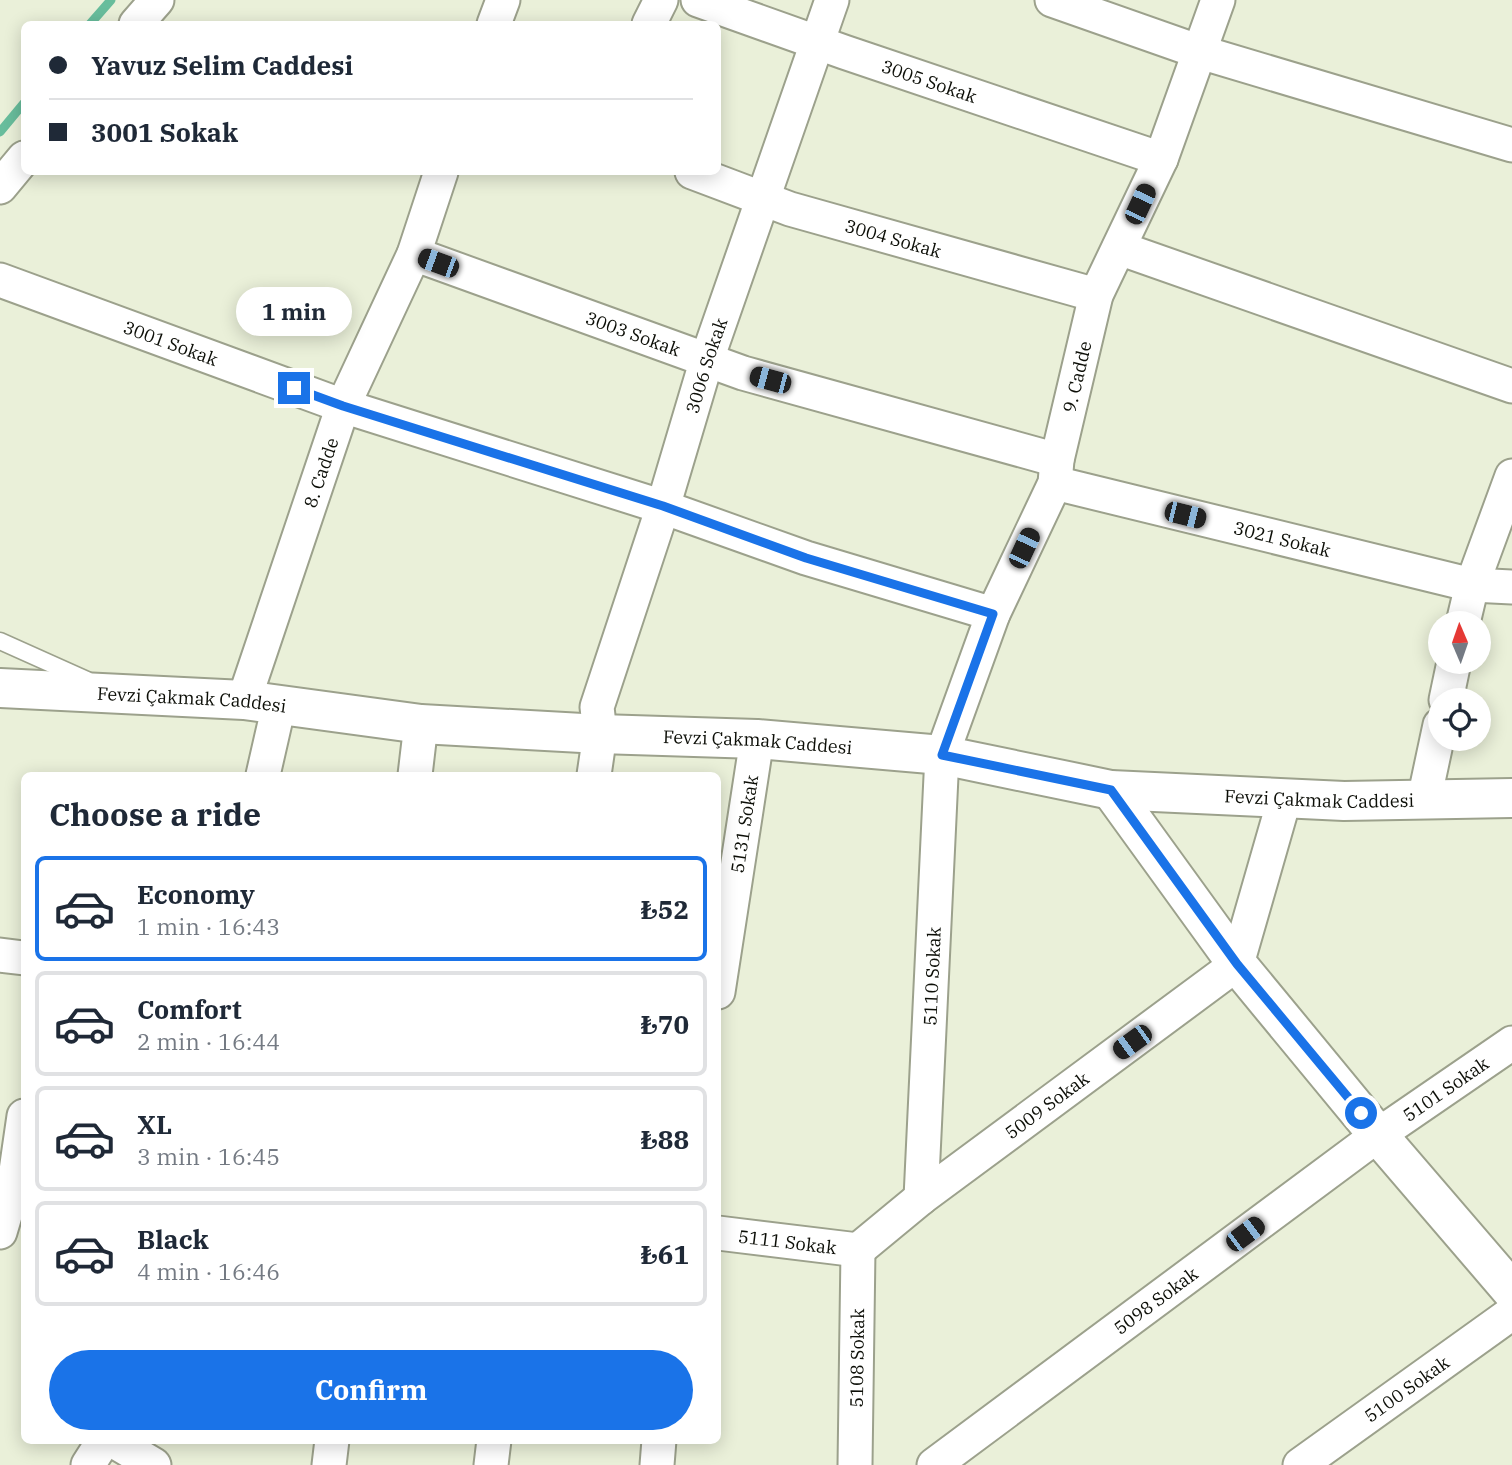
<!DOCTYPE html>
<meta charset="utf-8">
<style>
:root{--surface:#fff;--page:#f2f2f3;--text:#1f2937;--muted:#747a83;--line:#e0e1e3;--accent:#1a73e8}
body{margin:0;font-family:"IBM Plex Serif",serif;background:var(--page);color:var(--text);height:100vh;display:flex;flex-direction:column;font-size:26px;white-space:nowrap}
*{box-sizing:border-box;margin:0}
p{font-size:23px;color:var(--muted)}
.icon{flex:none;width:38px;height:38px;fill:none;stroke:currentColor;stroke-width:2;stroke-linecap:round;stroke-linejoin:round}
.map{position:relative;flex:1;overflow:hidden}
.drawer{position:absolute;left:21px;top:772px;width:700px;height:672px;display:flex;flex-direction:column;background:var(--surface);border-radius:10px;box-shadow:0 4px 18px #0003}
.drawer>*{flex:none}
.banner{position:absolute;left:21px;top:21px;width:700px;height:154px;border-radius:10px;box-shadow:0 4px 18px #0003;display:grid;align-content:center;height:154px;padding:0 28px;background:var(--surface)}
.needle{width:46px;rotate:358deg}
.buttons{position:absolute;left:1428px;top:611px;display:grid;gap:14px}
.buttons a{display:grid;place-items:center;width:63px;height:63px;border-radius:50%;background:var(--surface);box-shadow:0 4px 18px #0003;font-size:35px}
.end{position:absolute;width:32px;height:32px;margin:-16px;border:9px solid #1a73e8;background:#fff;box-shadow:0 0 0 4px #fff}
.from{border-radius:50%}
.bubble{position:absolute;height:49px;border-radius:24px;background:var(--surface);box-shadow:0 4px 18px #0003;font-size:23px;font-weight:700;line-height:49px;text-align:center}
.car{position:absolute;width:21px;height:42px;margin:-21px -10px;border-radius:9px;box-shadow:0 0 5px 2px #0007;background:linear-gradient(#222 24%,#8ab4d8 0 40%,#222 0 76%,#8ab4d8 0 86%,#222 0)}
.banner b{display:flex;align-items:center;gap:24px;height:66px;font-size:26px}
.banner b+b{border-top:2px solid var(--line)}
.banner i{width:18px;height:18px;background:var(--text)}
ul{padding:0;list-style:none}
li{display:flex;align-items:center;gap:21px;height:105px;margin:0 14px 10px;padding:0 14px;border:4px solid var(--line);border-radius:10px}
li div{flex:1}
li b{display:block;font-size:26px}
li em{font-style:normal;font-weight:700}
li.current{border-color:var(--accent)}
li>.icon{width:63px;height:63px;stroke-width:1.5}
h2{padding:0 28px;font-size:32px;line-height:84px}
.action{display:flex;gap:14px;margin-top:auto;padding:14px 28px}
.action a{flex:1;height:80px;border-radius:42px;background:var(--accent);color:#fff;font-size:28px;font-weight:700;line-height:80px;text-align:center}
.map>svg:first-child{display:block}
.lines{fill:none;stroke-linecap:round;stroke-linejoin:round}
.stream{stroke:#68bd9c;stroke-width:9}
.lane-casing{stroke:#9ca18c;stroke-width:19}
.street-casing{stroke:#9ca18c;stroke-width:37}
.secondary-casing{stroke:#9ca18c;stroke-width:42}
.lane{stroke:#fff;stroke-width:16}
.street{stroke:#fff;stroke-width:33}
.secondary{stroke:#fff;stroke-width:38}
.route{stroke:#1a73e8;stroke-width:9}
.labels{text-anchor:middle;dominant-baseline:central;stroke-width:5;stroke-linejoin:round;paint-order:stroke}
.street-label{font-size:18px;fill:#0c0e07;stroke:#eaf0d9}
</style>
<div class="map">
<svg width="1512" height="1465" viewBox="0 0 1512 1465">
<rect width="100%" height="100%" fill="#eaf0d9"/>
<g class="lines">
<path class="stream" d="M90 24 111 0
M0 132 24 103"/>
<g class="lane-casing">
<path id="lane" d="M0 641 87 680"/>
</g>
<g class="street-casing">
<g id="street">
<path id="s1" d="M698 0 844 52 1161 159"/>
<path d="M1052 0 1200 52 1512 145"/>
<path d="M136 24 157 0"/>
<path d="M494 24 503 0"/>
<path d="M649 24 661 0"/>
<path id="s2" d="M692 172 790 209 1096 295"/>
<path d="M0 187 24 158"/>
<path d="M1119 248 1512 386"/>
<path id="s3" d="M414 254 743 373 1057 460"/>
<path id="s4" d="M0 280 343 406 663 507 806 558 993 614"/>
<path id="s5" d="M1055 483 1472 585 1512 587"/>
<path d="M1463 623 1472 585 1512 476"/>
<path id="s6" d="M244 700 343 406 414 254 441 172"/>
<path d="M1446 700 1454 662"/>
<path d="M263 775 279 705"/>
<path d="M415 775 421 724"/>
<path id="s7" d="M594 775 600 734 597 707 663 507 707 359 832 0"/>
<path d="M1424 800 1440 725"/>
<path d="M0 955 24 958"/>
<path id="s8" d="M718 992 757 739"/>
<path id="s9" d="M921 1198 942 755 993 614 1055 483 1057 460 1096 295 1161 159 1218 0"/>
<path d="M0 1232 14 1185 24 1116"/>
<path id="s10" d="M718 1233 858 1250"/>
<path id="s11" d="M858 1250 921 1198 1237 964 1285 797"/>
<path d="M112 1440 154 1465"/>
<path d="M88 1465 104 1440"/>
<path d="M329 1465 332 1440"/>
<path d="M491 1465 494 1440"/>
<path d="M657 1465 659 1440"/>
<path id="s12" d="M855 1465 858 1250"/>
<path id="s13" d="M934 1465 1378 1135 1512 1043"/>
<path id="s14" d="M1300 1465 1512 1313"/>
</g>
</g>
<g class="secondary-casing">
<g id="secondary">
<path id="s15" d="M0 688 244 700 421 724 600 734 757 739 942 755 1111 790 1344 801 1512 798"/>
<path d="M1111 790 1237 964 1378 1135 1512 1291"/>
</g>
</g>
<use href="#lane" class="lane"/>
<use href="#street" class="street"/>
<use href="#secondary" class="secondary"/>
</g>
<g class="lines">
<path class="route" d="M294 388 343 406 663 506 806 558 993 614 942 755 1111 790 1237 964 1361 1113"/>
</g>
<g class="labels">
<g class="street-label">
<text stroke="none"><textPath href="#s1" startOffset="245">3005 Sokak</textPath></text>
<text stroke="none"><textPath href="#s2" startOffset="212">3004 Sokak</textPath></text>
<text stroke="none"><textPath href="#s3" startOffset="233">3003 Sokak</textPath></text>
<text stroke="none"><textPath href="#s4" startOffset="182">3001 Sokak</textPath></text>
<text stroke="none"><textPath href="#s7" startOffset="427">3006 Sokak</textPath></text>
<text stroke="none"><textPath href="#s9" startOffset="847">9. Cadde</textPath></text>
<text stroke="none"><textPath href="#s6" startOffset="240">8. Cadde</textPath></text>
<text stroke="none"><textPath href="#s5" startOffset="234">3021 Sokak</textPath></text>
<text stroke="none"><textPath href="#s15" startOffset="192">Fevzi Çakmak Caddesi</textPath></text>
<text stroke="none"><textPath href="#s15" startOffset="760">Fevzi Çakmak Caddesi</textPath></text>
<text stroke="none"><textPath href="#s15" startOffset="1326">Fevzi Çakmak Caddesi</textPath></text>
<text stroke="none"><textPath href="#s8" startOffset="170">5131 Sokak</textPath></text>
<text stroke="none"><textPath href="#s9" startOffset="222">5110 Sokak</textPath></text>
<text stroke="none"><textPath href="#s13" startOffset="635">5101 Sokak</textPath></text>
<text stroke="none"><textPath href="#s11" startOffset="238">5009 Sokak</textPath></text>
<text stroke="none"><textPath href="#s10" startOffset="70">5111 Sokak</textPath></text>
<text stroke="none"><textPath href="#s13" startOffset="276">5098 Sokak</textPath></text>
<text stroke="none"><textPath href="#s12" startOffset="107">5108 Sokak</textPath></text>
<text stroke="none"><textPath href="#s14" startOffset="131">5100 Sokak</textPath></text>
</g>
</g>
</svg>
<div class="buttons">
<a><svg class="needle" viewBox="-14 -14 28 28"><path d="M0-13l5 13h-10z" fill="#e53935"/><path d="M0 13l5-13h-10z" fill="#747a83"/></svg></a>
<a><svg class="icon" aria-label="locate" viewBox="0 0 24 24"><circle cx="12" cy="12" r="6"/><path d="M12 2v4M12 18v4M2 12h4M18 12h4"/></svg></a>
</div>
<i class="end from" style="left:1361px;top:1113px"></i>
<i class="end" style="left:294px;top:388px"></i>
<div class="bubble" style="left:236px;top:287px;width:116px">1 min</div>
<i class="car" style="left:1140px;top:204px;rotate:25deg"></i>
<i class="car" style="left:438px;top:263px;rotate:290deg"></i>
<i class="car" style="left:770px;top:380px;rotate:285deg"></i>
<i class="car" style="left:1185px;top:515px;rotate:104deg"></i>
<i class="car" style="left:1024px;top:548px;rotate:25deg"></i>
<i class="car" style="left:1132px;top:1042px;rotate:234deg"></i>
<i class="car" style="left:1245px;top:1234px;rotate:53deg"></i>
<div class="banner">
<b><i class="from"></i>Yavuz Selim Caddesi</b>
<b><i></i>3001 Sokak</b>
</div>
<section class="drawer">
<h2>Choose a ride</h2>
<ul>
<li class="current"><svg class="icon" aria-label="car" viewBox="0 0 24 24"><path d="M5 17H2v-5l4-1 3-4h7l3 4 3 1v5h-3M9 17h6M6 11h13"/><circle cx="7" cy="17" r="2"/><circle cx="17" cy="17" r="2"/></svg><div><b>Economy</b><p>1 min · 16:43</p></div><em>₺52</em></li>
<li><svg class="icon" aria-label="car" viewBox="0 0 24 24"><path d="M5 17H2v-5l4-1 3-4h7l3 4 3 1v5h-3M9 17h6M6 11h13"/><circle cx="7" cy="17" r="2"/><circle cx="17" cy="17" r="2"/></svg><div><b>Comfort</b><p>2 min · 16:44</p></div><em>₺70</em></li>
<li><svg class="icon" aria-label="car" viewBox="0 0 24 24"><path d="M5 17H2v-5l4-1 3-4h7l3 4 3 1v5h-3M9 17h6M6 11h13"/><circle cx="7" cy="17" r="2"/><circle cx="17" cy="17" r="2"/></svg><div><b>XL</b><p>3 min · 16:45</p></div><em>₺88</em></li>
<li><svg class="icon" aria-label="car" viewBox="0 0 24 24"><path d="M5 17H2v-5l4-1 3-4h7l3 4 3 1v5h-3M9 17h6M6 11h13"/><circle cx="7" cy="17" r="2"/><circle cx="17" cy="17" r="2"/></svg><div><b>Black</b><p>4 min · 16:46</p></div><em>₺61</em></li>
</ul>
<div class="action"><a>Confirm</a></div>
</section>
</div>
